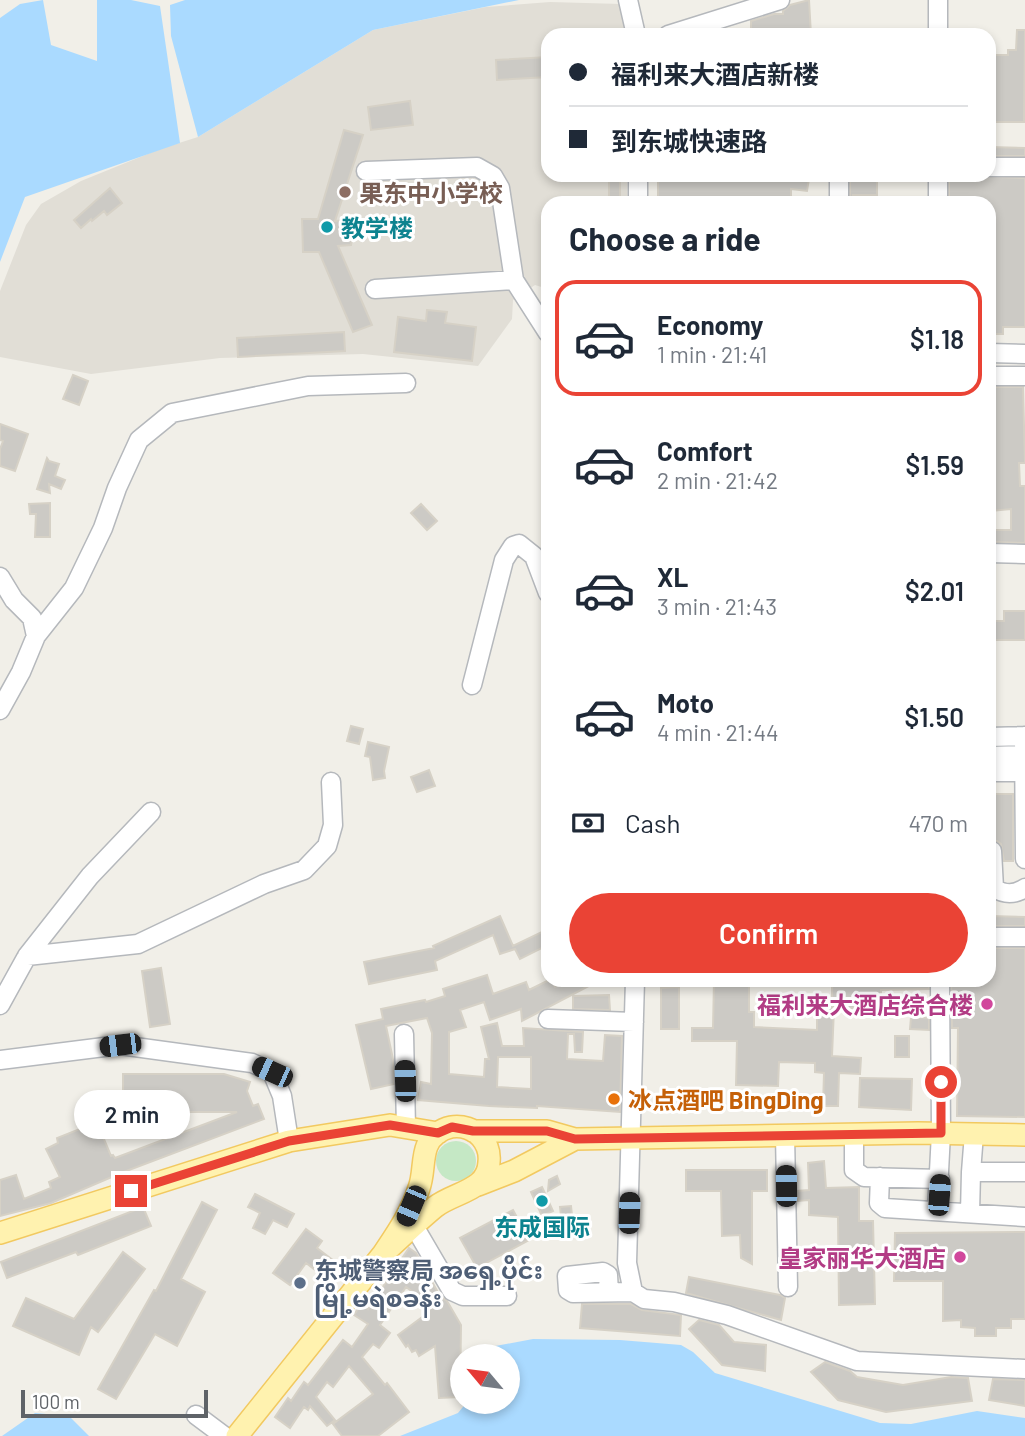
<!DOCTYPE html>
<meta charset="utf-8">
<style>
:root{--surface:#fff;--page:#f6f6f7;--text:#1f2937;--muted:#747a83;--line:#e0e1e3;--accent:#ea4335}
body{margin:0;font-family:Barlow,"Noto Sans SC","Noto Sans Myanmar",sans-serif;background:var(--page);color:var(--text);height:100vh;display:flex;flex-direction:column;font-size:26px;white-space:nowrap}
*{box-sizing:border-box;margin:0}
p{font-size:23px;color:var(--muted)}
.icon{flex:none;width:38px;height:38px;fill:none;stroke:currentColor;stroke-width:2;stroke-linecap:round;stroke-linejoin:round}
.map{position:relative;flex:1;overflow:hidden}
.details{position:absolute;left:541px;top:196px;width:455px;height:791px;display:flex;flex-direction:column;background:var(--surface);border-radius:21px;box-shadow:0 4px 10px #0003}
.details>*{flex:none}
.banner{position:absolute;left:541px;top:28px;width:455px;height:154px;border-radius:21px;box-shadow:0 4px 10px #0003;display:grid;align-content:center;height:154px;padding:0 28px;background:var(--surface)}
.needle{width:46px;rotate:299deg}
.fabs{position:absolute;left:450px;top:1344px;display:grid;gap:14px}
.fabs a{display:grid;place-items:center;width:70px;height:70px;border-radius:50%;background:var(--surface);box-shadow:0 4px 10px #0003;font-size:35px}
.scale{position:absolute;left:21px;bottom:18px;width:187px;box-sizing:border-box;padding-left:7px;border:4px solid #5f6368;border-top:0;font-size:19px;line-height:24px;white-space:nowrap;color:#5f6368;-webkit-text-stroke:5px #fff;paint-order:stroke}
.end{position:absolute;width:32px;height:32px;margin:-16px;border:9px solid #ea4335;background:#fff;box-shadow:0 0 0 4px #fff}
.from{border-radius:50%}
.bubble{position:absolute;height:49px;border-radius:24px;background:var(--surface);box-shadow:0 4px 10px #0003;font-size:23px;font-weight:600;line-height:49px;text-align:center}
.car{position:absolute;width:21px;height:42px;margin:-21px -10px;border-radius:9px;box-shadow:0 0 5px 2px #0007;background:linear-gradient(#222 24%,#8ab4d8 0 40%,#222 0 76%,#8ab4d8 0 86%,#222 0)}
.banner b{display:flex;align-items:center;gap:24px;height:66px;font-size:26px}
.banner b+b{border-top:2px solid var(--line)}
.banner i{width:18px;height:18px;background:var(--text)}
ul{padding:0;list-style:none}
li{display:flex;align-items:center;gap:21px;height:116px;margin:0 14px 10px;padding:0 14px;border:4px solid transparent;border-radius:21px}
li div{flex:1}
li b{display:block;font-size:26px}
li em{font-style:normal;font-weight:600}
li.current{border-color:var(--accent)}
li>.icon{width:63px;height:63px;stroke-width:1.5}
h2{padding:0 28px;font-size:32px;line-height:84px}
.pay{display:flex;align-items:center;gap:18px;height:77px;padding:0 28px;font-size:26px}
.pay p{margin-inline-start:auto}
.action{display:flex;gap:14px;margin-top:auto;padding:14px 28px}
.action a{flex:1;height:80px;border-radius:42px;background:var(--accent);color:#fff;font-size:28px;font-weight:600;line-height:80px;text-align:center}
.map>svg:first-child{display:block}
.education{fill:#e1ded6}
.green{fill:#c5e8c5}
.water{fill:#aadaff}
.building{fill:#cccac5;stroke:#d6d1c6;stroke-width:2;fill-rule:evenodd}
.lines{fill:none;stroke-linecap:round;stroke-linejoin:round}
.minor-casing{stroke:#b5b8bc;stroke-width:21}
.major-casing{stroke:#f2c960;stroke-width:24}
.minor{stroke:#fff;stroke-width:18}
.major{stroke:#fff2af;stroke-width:21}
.route{stroke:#ea4335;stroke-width:9}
.education-dot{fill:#8d6e63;stroke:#fff;stroke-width:2.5}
.culture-dot{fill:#0f9aa8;stroke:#fff;stroke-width:2.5}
.hotel-dot{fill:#d1479c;stroke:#fff;stroke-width:2.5}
.food-dot{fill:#e8710a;stroke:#fff;stroke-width:2.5}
.service-dot{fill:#5c6f8a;stroke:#fff;stroke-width:2.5}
.labels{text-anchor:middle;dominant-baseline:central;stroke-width:6;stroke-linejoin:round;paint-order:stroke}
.education-label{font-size:24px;font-weight:bold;fill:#785e54;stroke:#fff;text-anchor:start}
.culture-label{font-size:24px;font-weight:bold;fill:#0d838f;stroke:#fff;text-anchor:start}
.hotel-label{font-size:24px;font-weight:bold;fill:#b23c85;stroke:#fff;text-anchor:end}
.food-label{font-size:24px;font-weight:bold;fill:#c56008;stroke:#fff;text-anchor:start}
.service-label{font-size:24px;font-weight:bold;fill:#4e5e75;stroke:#fff;text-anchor:start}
</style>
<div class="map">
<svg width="1025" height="1436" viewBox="0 0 1025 1436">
<rect width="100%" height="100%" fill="#f1efe8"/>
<path class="education" d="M550 2 621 4 626 35H548V175H627V203H548V289L535 285 513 300 512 319 478 366 363 354 220 358 91 374 0 357V291L26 225 41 204 81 181 160 149 198 137 373 30 486 7Z"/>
<path class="green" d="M436 1161a20 20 0 1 1 40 0a20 20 0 1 1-40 0Z"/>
<path class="water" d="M43 0 51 45 97 61V0H131L160 6 180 143 25 197 0 262V18L20 4Z
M185 0H519L373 30 198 137 171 36 170 5Z
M533 1339 620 1340 681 1345 693 1352 715 1373 880 1423 911 1424 977 1411 1025 1418V1436H400L458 1413 467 1402H508V1356H477L490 1347Z
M35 1413 69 1416 89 1436H2Z"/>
<path class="building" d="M809 0 811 35H751V21L774 14H783V11L790 5Z
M1017 30H1025L1024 122H989V99L995 100V78H989V55H1008V50H1016Z
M548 57V77L497 80 496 60Z
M410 101 413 125 371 130 368 107Z
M344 130 363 135 335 221 350 220 353 233 351 245 338 246 372 325 353 332 319 252H303L302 219H318Z
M989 147 1025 148V156H989Z
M609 175H620V203H609Z
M658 175H772L809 179 807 191 791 189V203H658Z
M850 175H877V195H853V203H850Z
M949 175 1025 178V327H1003V334H989V203H949Z
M110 188 122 203 107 215 104 211 92 221 91 219 81 228 74 220Z
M427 310 447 312 445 323 476 327 472 361 394 352 398 317 426 321Z
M344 332 345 351 238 357 237 338Z
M73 375 88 381 79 405 63 399Z
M990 387H1023L1025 463H1019L1020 486H1025V543L991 542V530H1011V509L991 511 989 495Z
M0 424 28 434 15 471 0 466V449L3 441 0 440Z
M47 458 49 461 59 464 55 476 65 480 61 489 49 484 50 493 37 489Z
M50 503V537H35L36 514H30L29 504Z
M421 504 437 521 427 530 411 513Z
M1004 611H1025V640H989V621H1004Z
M351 726 363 729 359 744 347 741Z
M368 742 389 747 384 771 385 778 373 780 370 757 365 756Z
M429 770 435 786 417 792 411 777Z
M989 794H1013V861H1004L1001 844 997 841 989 840Z
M500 916 513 946 548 929V945L520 959 515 949 500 954 493 935 435 961 437 970 369 984 364 962 434 948 433 946Z
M989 916 1025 917V926H989Z
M989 948H1025V1117L957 1116 958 1028H952L951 980H989Z
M161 968 170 1024 150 1027 142 971Z
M487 975 493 994 526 982 529 990 549 980H552L555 987 569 980H600L522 1021 521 1009 490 1020 484 1002 460 1010 466 1027 449 1032V1074L484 1077 485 1059H489L481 1027 497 1023 502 1046H524L523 1028 583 1032 582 1052H575L574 1034H568L567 1059 603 1061 605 1035 622 1036 620 1112 537 1106V1108L489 1106 418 1100 421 1082 431 1084 432 1033 427 1018 386 1026 393 1059 394 1084 371 1089 356 1025 383 1019 381 1009 425 1000 426 1002 445 996 443 989ZM498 1057H531V1089L497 1087Z
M714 980H749V1012H754V1027L817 1030V1008H834L832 1056 861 1058 860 1074 839 1073 838 1106H823L824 1073 815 1072V1063L779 1062 778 1086 736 1085 737 1041H692V1028H713Z
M850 980H929V989L881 990V1008H832V983H850Z
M679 987V1029H661V988Z
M609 995 610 1010 573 1009V996Z
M911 1017 929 1018V1030L910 1029Z
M895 1036H909V1057H895Z
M123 1074H224L250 1082 247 1091 253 1106 258 1104 264 1119 121 1173 51 1203 0 1216V1180L16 1175 24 1199 51 1188 49 1182 60 1177 46 1149 58 1143 57 1138 100 1121 105 1104 123 1110ZM127 1112H237L115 1158 113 1155 111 1156 101 1132 129 1127Z
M860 1078 912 1079 911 1110 859 1107Z
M824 1161 826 1188 859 1187V1221H873L875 1304 839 1305 838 1217 809 1215V1200L798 1201 797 1191 809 1190 808 1163Z
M686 1170H767V1191H752V1264L741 1258 740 1235 722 1236 721 1191H686Z
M557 1176 560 1184 548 1191 549 1180Z
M542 1187 553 1211 542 1216 531 1192Z
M255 1194 294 1214 287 1227 273 1220 265 1234 253 1228 260 1213 248 1207Z
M202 1202 217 1210 181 1279 205 1292 177 1346 155 1334 116 1399 98 1389 154 1290 156 1291Z
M571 1206 572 1215 561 1216 560 1207Z
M143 1207 151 1226 78 1255 76 1252 7 1278 1 1262Z
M513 1210 529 1240 477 1268 460 1238Z
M306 1229 322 1241 317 1248 334 1261 323 1276 306 1263 290 1285 273 1273Z
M1025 1232V1319H1011V1328H996V1336H975V1328L961 1327V1320L943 1321V1281H894L895 1233Z
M409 1248 416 1253 440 1296 447 1301 461 1325 460 1397 439 1398 435 1346 419 1356 416 1350 412 1352 408 1345 406 1347 398 1335 429 1312 421 1298 406 1287 380 1325 390 1333 379 1348 373 1344 362 1357 385 1385 387 1383 409 1412 378 1436H342L333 1424 373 1394 349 1366 333 1387 327 1382 316 1397 335 1420 327 1426 310 1406 308 1410 304 1407 290 1428 275 1417 288 1398 291 1401 304 1382 308 1385 343 1340 352 1347 368 1324 354 1315 361 1304 368 1309Z
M123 1252 145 1269 98 1332 91 1327 79 1355 13 1326 26 1298 74 1319Z
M689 1277 780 1295 785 1298 781 1320 686 1293Z
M582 1304H631L642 1310 681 1315 680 1336 580 1328Z
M699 1320 719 1325 734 1342 766 1345 765 1371 722 1365 689 1329Z
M825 1362 850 1371 857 1377 903 1385 951 1377 968 1378 972 1401 886 1412 838 1400 811 1372Z
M993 1379 1025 1380V1406L989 1400Z"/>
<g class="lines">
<g class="minor-casing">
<path id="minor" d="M628 0 636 35
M668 35 780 0
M938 35V0
M989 167H1025
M366 171 477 167 493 176 500 188 514 280
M638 175V203
M839 175V203
M938 175V203
M375 289 514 280 548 333
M989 353 1025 354
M989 376H1025
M989 553 1025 554
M0 577 14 600 32 618 36 636 21 672 0 710
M36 636 74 588 103 528 117 488 139 440 172 413 308 386 406 383
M472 685 504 560 513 546 519 544 534 556 548 593
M1024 736 1025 859
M989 737 1025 736
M989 756 1025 755
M989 772H1024
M992 851 994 888C1005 895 1014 895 1025 888
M989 937H1025
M27 956 138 944 264 884 304 870 327 846 333 825 331 782
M635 980 627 1263 633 1292 644 1299 674 1302 727 1315 857 1361 1025 1369
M0 1005 27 956 90 876 151 812
M548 1019 634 1022
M404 1034 406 1128
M0 1060 120 1045 252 1063 272 1072 282 1096 289 1141
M854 1134V1170L864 1177 940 1179
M974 1134 971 1172H1025
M785 1135 788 1287
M880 1177 879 1203 885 1208 1025 1217
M937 1210 941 1133 940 980
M970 1213 971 1172
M414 1226 452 1291 463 1296H507
M609 1292 608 1275 603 1272 567 1276 568 1290 573 1293 633 1292
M196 1415 224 1436"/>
</g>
<g class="major-casing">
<path id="major" d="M473 1131H547L575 1139 918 1133 1025 1135
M478 1185 514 1171 575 1139
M0 1233 289 1141 390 1125 438 1133
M237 1436 383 1254C397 1233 411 1213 419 1188 424 1175 422 1158 427 1146 431 1136 441 1129 451 1127 462 1125 474 1129 481 1137 487 1144 490 1153 489 1162 488 1191 454 1192 435 1207 417 1222 400 1238 383 1254"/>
</g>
<use href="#minor" class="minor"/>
<use href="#major" class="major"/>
</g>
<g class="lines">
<path class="route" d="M131 1191 289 1141 390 1125 438 1133 452 1127 473 1131H547L575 1139 941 1133V1082"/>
</g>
<circle class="education-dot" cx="345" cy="192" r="7"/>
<g class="culture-dot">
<circle cx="327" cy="227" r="7"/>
<circle cx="542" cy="1201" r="7"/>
</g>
<g class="hotel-dot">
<circle cx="987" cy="1004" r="7"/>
<circle cx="960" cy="1257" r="7"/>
</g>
<circle class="food-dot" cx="614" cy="1099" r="7"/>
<circle class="service-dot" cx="300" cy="1283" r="7"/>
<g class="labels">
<g class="education-label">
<text x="359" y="192">果东中小学校</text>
</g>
<g class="culture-label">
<text x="341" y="227">教学楼</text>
<text x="542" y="1226" text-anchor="middle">东成国际</text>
</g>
<g class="hotel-label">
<text x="973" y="1004">福利来大酒店综合楼</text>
<text x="946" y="1257">皇家丽华大酒店</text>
</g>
<g class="food-label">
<text x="628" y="1099">冰点酒吧 BingDing</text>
</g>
<g class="service-label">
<text x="314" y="1269">东城警察局 အရှေ့ပိုင်း<tspan x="314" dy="28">မြို့မရဲစခန်း</tspan></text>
</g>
</g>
</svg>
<div class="fabs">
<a><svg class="needle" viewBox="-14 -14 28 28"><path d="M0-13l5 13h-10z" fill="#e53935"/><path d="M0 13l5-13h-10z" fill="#747a83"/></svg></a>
</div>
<div class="scale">100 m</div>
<i class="end from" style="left:941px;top:1082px"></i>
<i class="end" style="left:131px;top:1191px"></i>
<div class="bubble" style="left:74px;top:1090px;width:116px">2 min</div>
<i class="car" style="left:120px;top:1045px;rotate:263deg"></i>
<i class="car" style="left:272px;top:1072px;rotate:294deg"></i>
<i class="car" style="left:405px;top:1081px;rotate:358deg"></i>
<i class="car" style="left:786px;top:1186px;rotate:359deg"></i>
<i class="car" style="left:939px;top:1195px;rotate:4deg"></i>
<i class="car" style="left:411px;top:1206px;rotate:203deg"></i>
<i class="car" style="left:629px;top:1213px;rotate:2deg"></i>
<div class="banner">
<b><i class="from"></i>福利来大酒店新楼</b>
<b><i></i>到东城快速路</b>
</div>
<section class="details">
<h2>Choose a ride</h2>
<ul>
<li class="current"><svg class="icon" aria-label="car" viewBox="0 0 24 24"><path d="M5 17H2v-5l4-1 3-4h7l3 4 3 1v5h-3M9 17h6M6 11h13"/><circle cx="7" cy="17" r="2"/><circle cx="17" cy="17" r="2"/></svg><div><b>Economy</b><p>1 min · 21:41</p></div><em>$1.18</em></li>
<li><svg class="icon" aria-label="car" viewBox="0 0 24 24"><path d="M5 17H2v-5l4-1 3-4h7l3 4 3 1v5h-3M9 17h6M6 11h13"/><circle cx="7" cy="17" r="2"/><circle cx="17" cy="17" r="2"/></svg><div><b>Comfort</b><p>2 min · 21:42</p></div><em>$1.59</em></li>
<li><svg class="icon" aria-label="car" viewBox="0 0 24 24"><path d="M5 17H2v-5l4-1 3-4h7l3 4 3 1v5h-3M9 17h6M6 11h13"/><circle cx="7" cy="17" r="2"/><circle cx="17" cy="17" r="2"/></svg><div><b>XL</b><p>3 min · 21:43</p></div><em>$2.01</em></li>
<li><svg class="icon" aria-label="car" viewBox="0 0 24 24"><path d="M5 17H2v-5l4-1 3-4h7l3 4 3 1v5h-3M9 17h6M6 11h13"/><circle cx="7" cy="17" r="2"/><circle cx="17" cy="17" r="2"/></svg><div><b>Moto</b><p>4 min · 21:44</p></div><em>$1.50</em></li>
</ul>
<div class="pay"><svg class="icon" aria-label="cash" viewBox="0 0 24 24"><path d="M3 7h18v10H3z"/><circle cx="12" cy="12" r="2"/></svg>Cash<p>470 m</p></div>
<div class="action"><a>Confirm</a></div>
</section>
</div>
